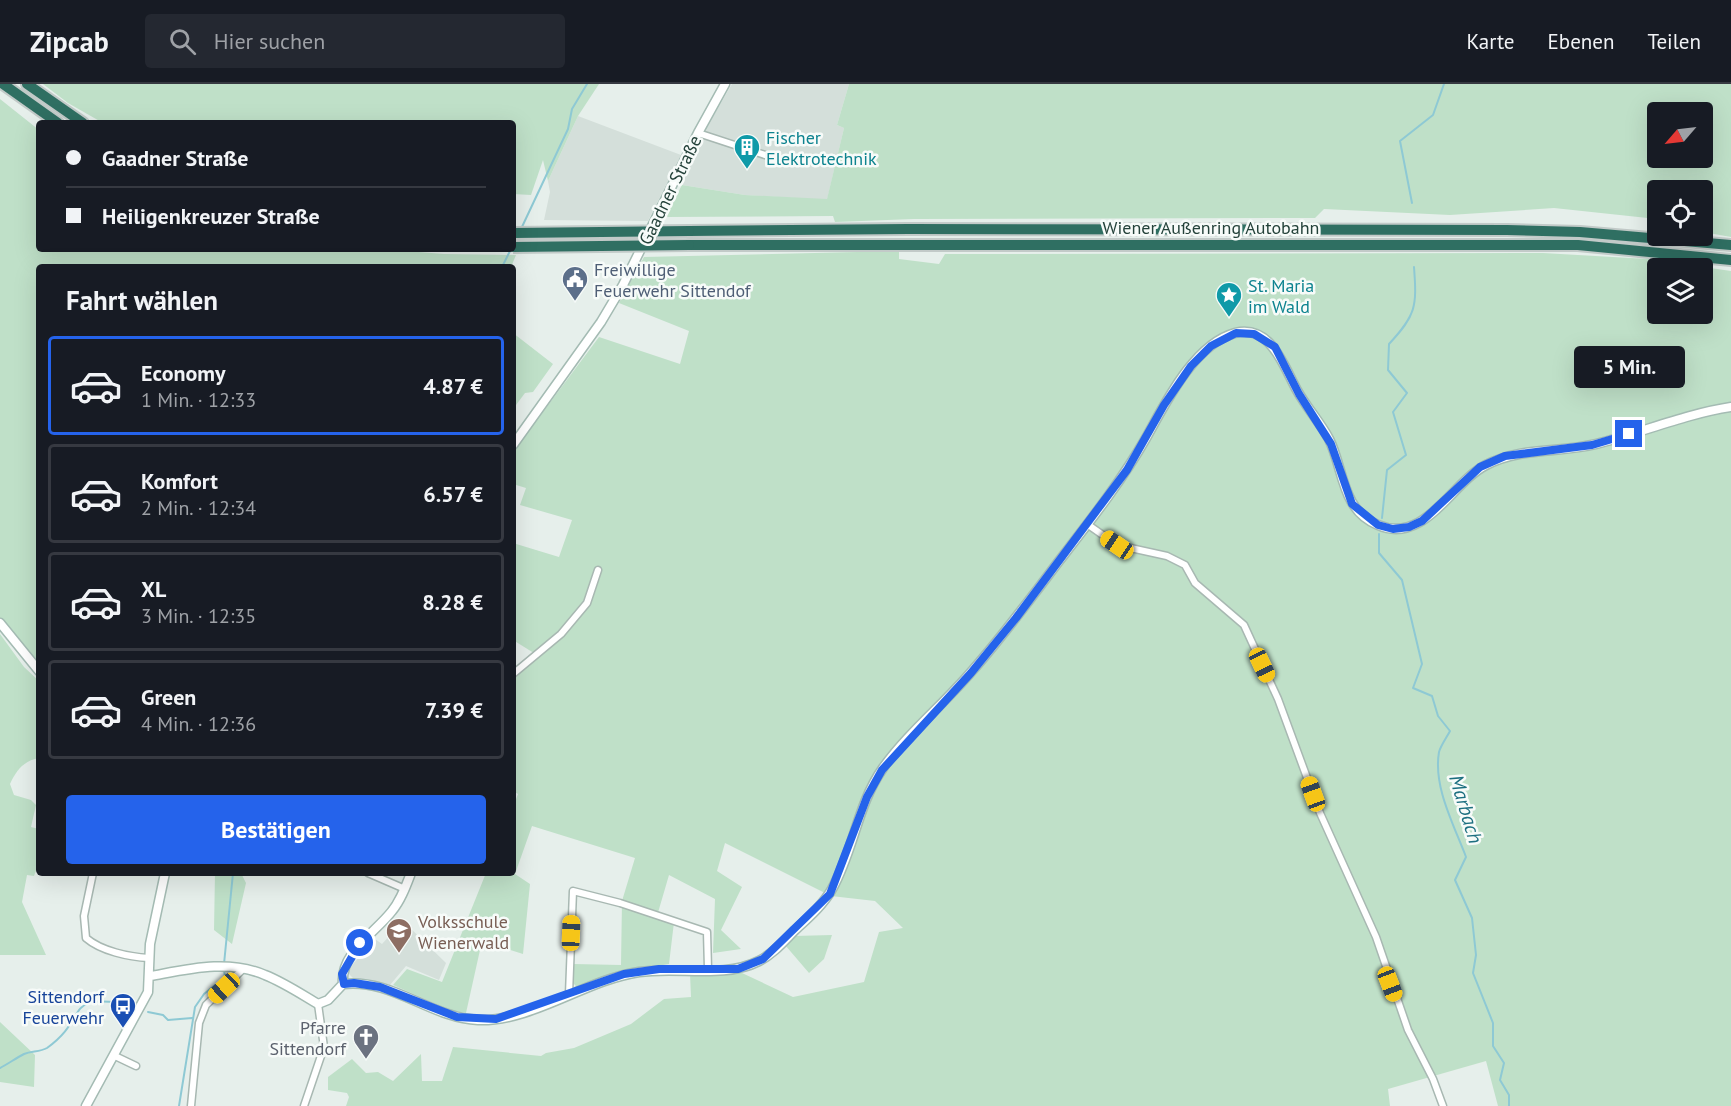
<!DOCTYPE html>
<html lang="de">
<meta charset="utf-8">
<style>
:root{--surface:#171b24;--page:#242831;--text:#f1f3f6;--muted:#9ea1a6;--line:#363941;--accent:#2563eb}
body{margin:0;font-family:"PT Sans",sans-serif;background:var(--page);color:var(--text);height:100vh;display:flex;flex-direction:column;font-size:22px;white-space:nowrap}
*{box-sizing:border-box;margin:0}
p{font-size:20px;color:var(--muted)}
.icon{flex:none;width:33px;height:33px;fill:none;stroke:currentColor;stroke-width:2;stroke-linecap:round;stroke-linejoin:round}
.map{position:relative;flex:1;overflow:hidden}
.sheet{position:absolute;left:36px;top:180px;width:480px;height:612px;display:flex;flex-direction:column;background:var(--surface);border-radius:6px;box-shadow:0 6px 24px #0002}
.sheet>*{flex:none}
.banner{position:absolute;left:36px;top:36px;width:480px;height:132px;border-radius:6px;box-shadow:0 6px 24px #0002;display:grid;align-content:center;height:132px;padding:0 30px;background:var(--surface)}
.needle{width:39px;rotate:242deg}
.controls{position:absolute;left:1647px;top:18px;display:grid;gap:12px}
.controls a{display:grid;place-items:center;width:66px;height:66px;border-radius:6px;background:var(--surface);box-shadow:0 6px 24px #0002;font-size:30px}
.end{position:absolute;width:27px;height:27px;margin:-14px;border:8px solid #2563eb;background:#fff;box-shadow:0 0 0 3px #fff}
.from{border-radius:50%}
.bubble{position:absolute;height:42px;border-radius:6px;background:var(--surface);box-shadow:0 6px 24px #0002;font-size:20px;font-weight:800;line-height:42px;text-align:center}
.car{position:absolute;width:18px;height:36px;margin:-18px -9px;border-radius:8px;box-shadow:0 0 4px 2px #0007;background:linear-gradient(#f5c518 24%,#345 0 40%,#f5c518 0 76%,#345 0 86%,#f5c518 0)}
.banner b{display:flex;align-items:center;gap:21px;height:57px;font-size:22px}
.banner b+b{border-top:2px solid var(--line)}
.banner i{width:15px;height:15px;background:var(--text)}
ul{padding:0;list-style:none}
li{display:flex;align-items:center;gap:18px;height:99px;margin:0 12px 9px;padding:0 18px;border:3px solid var(--line);border-radius:6px}
li div{flex:1}
li b{display:block;font-size:22px}
li em{font-style:normal;font-weight:800}
li.current{border-color:var(--accent)}
li>.icon{width:54px;height:54px;stroke-width:1.5}
h2{padding:0 30px;font-size:27px;line-height:72px}
.cta{display:flex;gap:12px;margin-top:auto;padding:12px 30px}
.cta a{flex:1;height:69px;border-radius:6px;background:var(--accent);color:#fff;font-size:24px;font-weight:800;line-height:69px;text-align:center}
header{display:flex;align-items:center;gap:36px;box-sizing:border-box;height:84px;padding:0 30px;background:var(--surface);border-bottom:2px solid var(--line)}
header strong{font-size:28px}
nav{display:flex;gap:33px;margin-inline-start:auto;font-size:21px}
.search{width:420px;height:54px;background:var(--page);display:flex;align-items:center;gap:15px;box-sizing:border-box;padding:0 21px;border-radius:6px;color:var(--muted);font-size:22px}
.map>svg:first-child{display:block}
.built{fill:#d4dfda}
.green{fill:#bfe0c8;fill-rule:evenodd}
.lines{fill:none;stroke-linecap:round;stroke-linejoin:round}
.stream{stroke:#8ec9d4;stroke-width:2}
.street-casing{stroke:#a8b8b2;stroke-width:9}
.secondary-casing{stroke:#a4bbb3;stroke-width:11}
.highway-casing{stroke:#c2cac8;stroke-width:14}
.street{stroke:#fff;stroke-width:6}
.secondary{stroke:#fff;stroke-width:8}
.highway{stroke:#2f6f62;stroke-width:10}
.highway-bridge-casing{stroke:#c2cac8;stroke-width:14;stroke-linecap:butt}
.highway-bridge{stroke:#2f6f62;stroke-width:10}
.route{stroke:#2563eb;stroke-width:8}
.labels{text-anchor:middle;dominant-baseline:central;stroke-width:5;stroke-linejoin:round;paint-order:stroke}
.culture-label{font-size:18px;fill:#0d838f;stroke:#f7fbf9;text-anchor:start}
.street-label{font-size:18px;fill:#24423a;stroke:#f7fbf9}
.service-label{font-size:18px;fill:#4e5e75;stroke:#f7fbf9;text-anchor:start}
.education-label{font-size:18px;fill:#785e54;stroke:#f7fbf9;text-anchor:start}
.transit-label{font-size:18px;fill:#164399;stroke:#f7fbf9;text-anchor:end}
.worship-label{font-size:18px;fill:#5b616d;stroke:#f7fbf9;text-anchor:end}
.water-label{font-size:20px;font-style:italic;fill:#1c6f80;stroke:#f7fbf9}
</style>
<header>
<strong>Zipcab</strong>
<div class="search"><svg class="icon" aria-label="search" viewBox="0 0 24 24"><circle cx="10" cy="10" r="6"/><path d="M15 15l6 6"/></svg>Hier suchen</div>
<nav><a>Karte</a><a>Ebenen</a><a>Teilen</a></nav>
</header>
<div class="map">
<svg width="1731" height="1022" viewBox="0 0 1731 1022">
<rect width="100%" height="100%" fill="#e6efeb"/>
<path class="built" d="M732 0H849L837 41 844 44 827 116 745 111 682 101 698 58Z
M578 32 681 71 648 137 544 136 550 108 548 97Z
M403 837 446 879 439 896 406 882 390 901 353 894 348 889 353 880 375 855 382 860Z"/>
<path class="green" d="M43 0H599L578 32 548 97 543 76 531 111 513 110V39H103L68 19Z
M849 0H1731V153L1703 148 1702 106H1658L1657 135 1554 124 1450 131 1324 125 1315 134 914 135 835 138 833 132 665 133 682 101 745 111 827 115 844 44 837 41ZM1658 28H1702V74H1658Z
M0 15 39 46V165H381L444 170 516 171 511 183H39V582L0 534Z
M899 167V175L939 180 945 170 1543 169 1648 175 1731 187V1022H1498L1486 977 1388 1005 1390 1022H346L349 1013 347 1009 328 1006V993L352 975 366 989 378 988 393 997 421 970 422 997H442L453 963 541 972 546 969 574 964 631 940 664 915 691 913 690 890 742 889 793 913 864 898 879 848 903 844 875 817 831 812 725 759 717 787 742 803 721 846 741 865 713 869 715 815 669 791 657 832 674 838 669 880 615 889 577 903 572 898 573 880 621 881 622 817 635 774 532 742 515 790 530 800 523 870 482 857 466 929 450 926 393 901 407 885 442 898 486 789H513V723L518 710 513 707V593L537 571 513 556V459L559 473 572 436 520 421 526 404 513 400V368L599 253 680 280 689 247 619 219 644 173ZM1658 184H1702V230H1658Z
M513 249 553 280 533 308 525 309 513 325Z
M0 550 24 583 39 597V674C23 677 16 687 10 700L14 711 31 716 36 721 31 743 39 745V778L34 792 27 791 22 818 46 871H0Z
M215 789H241L246 799 232 860 214 846Z
M832 851 824 875 809 889 785 861 794 852Z
M0 938 35 971 34 1003 0 998Z"/>
<g class="lines">
<path class="stream" d="M1412 119 1400 57 1433 31 1444 0
M521 145 568 45 572 25 587 0
M502 183 510 167
M1382 434 1387 386 1406 371 1393 328 1407 309 1388 286 1389 260C1416 231 1417 223 1414 183
M1379 450V469L1402 496 1422 580 1413 604 1432 612 1438 632 1450 647C1447 653 1441 661 1439 668 1433 703 1454 741 1466 773L1455 796 1472 834 1476 871 1473 889 1493 939V962L1504 979 1500 996 1509 1011V1022
M224 880 233 789
M148 928 163 931 168 936 192 934
M0 984C8 980 16 974 24 970 32 967 40 968 47 964 93 931 58 908 137 921
M179 1022 195 923 204 910 225 893 224 886"/>
<g class="street-casing">
<path id="street" d="M698 49 768 72
M1087 440 1117 461 1167 472 1185 481 1195 499 1244 541 1278 615 1320 729 1376 853 1408 946 1433 995 1443 1022
M513 590 561 550 587 519 598 486
M93 789 84 832 86 854C101 867 129 873 149 874
M368 789 405 805
M569 910 573 807 620 819 707 848 708 885
M115 972 136 982
M191 1022 199 939 206 921 243 885
M304 1022 324 963 318 920"/>
</g>
<g class="secondary-casing">
<path id="secondary" d="M513 361 601 238 623 201 698 49 725 0
M0 539 39 587
M151 892C189 885 228 875 265 891 283 898 301 910 318 920L328 916 343 900C392 894 431 934 478 936 532 938 585 896 639 888 678 882 724 895 759 877 773 870 784 857 795 846 808 834 823 821 832 805 854 766 857 721 883 684 908 649 944 620 972 587 1003 552 1031 514 1059 477 1090 437 1121 398 1146 354 1165 320 1194 260 1235 249 1272 240 1284 284 1298 308 1307 324 1320 338 1329 355 1344 385 1341 426 1378 441 1425 461 1451 399 1486 381 1520 363 1559 369 1596 360 1641 349 1685 330 1731 323
M343 900C340 869 375 849 392 827 401 816 406 802 411 789
M86 1022 148 908 150 860 165 789"/>
</g>
<g class="highway-casing">
<path id="highway" d="M3 0 58 39
M27 0 83 39
M689 147 908 145 1507 146 1580 148 1731 161
M689 161H1578L1731 176"/>
</g>
<use href="#street" class="street"/>
<use href="#secondary" class="secondary"/>
<use href="#highway" class="highway"/>
<g class="highway-bridge-casing">
<path id="highway-bridge" d="M513 149 689 147
M513 163 689 161"/>
</g>
<use href="#highway-bridge" class="highway-bridge"/>
</g>
<g class="lines">
<path class="route" d="M360 859 342 890 344 900 354 899 380 903 457 933 496 935 624 890 659 885H738L763 875 830 810 867 713 882 686 971 589 1016 534 1127 386 1164 321 1191 282 1211 262 1236 249 1254 250 1275 263 1299 310 1331 360 1352 420 1378 441 1393 445 1409 443 1422 437 1480 383 1505 372 1592 361 1629 350"/>
</g>
<defs>
<g id="building-pin" transform="scale(1.35)"><path d="M0 17L-7.5 6A9.5 9.5 0 1 1 7.5 6Z" fill="#0f9aa8" stroke="#f7fbf9"/><path d="M-4-6H4V6H1V3H-1V6H-4ZM-2.5-4.3h1.7v1.8h-1.7ZM.8-4.3h1.7v1.8H.8ZM-2.5-1h1.7V.8h-1.7ZM.8-1h1.7V.8H.8Z" fill="#fff"/></g>
<g id="civic-pin" transform="scale(1.35)"><path d="M0 17L-7.5 6A9.5 9.5 0 1 1 7.5 6Z" fill="#5c6f8a" stroke="#f7fbf9"/><path d="M-.6-6.5H3V-4.5H.6V-3L4-1V1h2V6H-6V1h2V-1L-.6-3ZM-1.2 2.5V6h2.4V2.5Z" fill="#fff"/></g>
<g id="sight-pin" transform="scale(1.35)"><path d="M0 17L-7.5 6A9.5 9.5 0 1 1 7.5 6Z" fill="#0f9aa8" stroke="#f7fbf9"/><path d="M0-6L1.8-2.2L6-1.7L2.9 1.2L3.7 5.4L0 3.3L-3.7 5.4L-2.9 1.2L-6-1.7L-1.8-2.2Z" fill="#fff"/></g>
<g id="school-pin" transform="scale(1.35)"><path d="M0 17L-7.5 6A9.5 9.5 0 1 1 7.5 6Z" fill="#8d6e63" stroke="#f7fbf9"/><path d="M0-5L7-2L0 1L-7-2ZM-4 1L0 2.5L4 1V4Q0 6-4 4Z" fill="#fff"/></g>
<g id="bus-pin" transform="scale(1.35)"><path d="M0 17L-7.5 6A9.5 9.5 0 1 1 7.5 6Z" fill="#1a4fb4" stroke="#f7fbf9"/><path d="M-5-6H5V4H4V6H2V4H-2V6H-4V4H-5ZM-3.5-4V0h7V-4ZM-3.5 1.2v1.5H-2V1.2ZM2 1.2v1.5H3.5V1.2Z" fill="#fff"/></g>
<g id="church-pin" transform="scale(1.35)"><path d="M0 17L-7.5 6A9.5 9.5 0 1 1 7.5 6Z" fill="#6b7280" stroke="#f7fbf9"/><path d="M-1.2-6h2.4v3.5h3.3v2.4h-3.3V6h-2.4V-.1h-3.3v-2.4h3.3Z" fill="#fff"/></g>
</defs>
<g fill-rule="evenodd">
<use href="#building-pin" x="747" y="63"/>
<use href="#civic-pin" x="575" y="195"/>
<use href="#sight-pin" x="1229" y="211"/>
<use href="#school-pin" x="399" y="847"/>
<use href="#bus-pin" x="123" y="922"/>
<use href="#church-pin" x="366" y="953"/>
</g>
<g class="labels">
<g class="culture-label">
<text x="766" y="53">Fischer<tspan x="766" dy="21">Elektrotechnik</tspan></text>
<text x="1248" y="201">St. Maria<tspan x="1248" dy="21">im Wald</tspan></text>
</g>
<g class="street-label">
<text transform="translate(670 106) rotate(-64)">Gaadner Straße</text>
<text x="1211" y="143">Wiener Außenring Autobahn</text>
</g>
<g class="service-label">
<text x="594" y="185">Freiwillige<tspan x="594" dy="21">Feuerwehr Sittendof</tspan></text>
</g>
<g class="education-label">
<text x="418" y="837">Volksschule<tspan x="418" dy="21">Wienerwald</tspan></text>
</g>
<g class="transit-label">
<text x="104" y="912">Sittendorf<tspan x="104" dy="21">Feuerwehr</tspan></text>
</g>
<g class="worship-label">
<text x="346" y="943">Pfarre<tspan x="346" dy="21">Sittendorf</tspan></text>
</g>
<g class="water-label">
<text transform="translate(1466 725) rotate(73)">Marbach</text>
</g>
</g>
</svg>
<div class="controls">
<a><svg class="needle" viewBox="-14 -14 28 28"><path d="M0-13l5 13h-10z" fill="#e53935"/><path d="M0 13l5-13h-10z" fill="#9ea1a6"/></svg></a>
<a><svg class="icon" aria-label="locate" viewBox="0 0 24 24"><circle cx="12" cy="12" r="6"/><path d="M12 2v4M12 18v4M2 12h4M18 12h4"/></svg></a>
<a><svg class="icon" aria-label="layers" viewBox="0 0 24 24"><path d="M12 4l9 5-9 5-9-5zM3 14l9 5 9-5"/></svg></a>
</div>
<i class="end from" style="left:360px;top:859px"></i>
<i class="end" style="left:1629px;top:350px"></i>
<div class="bubble" style="left:1574px;top:262px;width:111px">5 Min.</div>
<i class="car" style="left:1117px;top:461px;rotate:304deg"></i>
<i class="car" style="left:1262px;top:581px;rotate:155deg"></i>
<i class="car" style="left:1313px;top:710px;rotate:340deg"></i>
<i class="car" style="left:571px;top:849px;rotate:2deg"></i>
<i class="car" style="left:1390px;top:900px;rotate:159deg"></i>
<i class="car" style="left:224px;top:904px;rotate:227deg"></i>
<div class="banner">
<b><i class="from"></i>Gaadner Straße</b>
<b><i></i>Heiligenkreuzer Straße</b>
</div>
<section class="sheet">
<h2>Fahrt wählen</h2>
<ul>
<li class="current"><svg class="icon" aria-label="car" viewBox="0 0 24 24"><path d="M5 17H2v-5l4-1 3-4h7l3 4 3 1v5h-3M9 17h6M6 11h13"/><circle cx="7" cy="17" r="2"/><circle cx="17" cy="17" r="2"/></svg><div><b>Economy</b><p>1 Min. · 12:33</p></div><em>4.87 €</em></li>
<li><svg class="icon" aria-label="car" viewBox="0 0 24 24"><path d="M5 17H2v-5l4-1 3-4h7l3 4 3 1v5h-3M9 17h6M6 11h13"/><circle cx="7" cy="17" r="2"/><circle cx="17" cy="17" r="2"/></svg><div><b>Komfort</b><p>2 Min. · 12:34</p></div><em>6.57 €</em></li>
<li><svg class="icon" aria-label="car" viewBox="0 0 24 24"><path d="M5 17H2v-5l4-1 3-4h7l3 4 3 1v5h-3M9 17h6M6 11h13"/><circle cx="7" cy="17" r="2"/><circle cx="17" cy="17" r="2"/></svg><div><b>XL</b><p>3 Min. · 12:35</p></div><em>8.28 €</em></li>
<li><svg class="icon" aria-label="car" viewBox="0 0 24 24"><path d="M5 17H2v-5l4-1 3-4h7l3 4 3 1v5h-3M9 17h6M6 11h13"/><circle cx="7" cy="17" r="2"/><circle cx="17" cy="17" r="2"/></svg><div><b>Green</b><p>4 Min. · 12:36</p></div><em>7.39 €</em></li>
</ul>
<div class="cta"><a>Bestätigen</a></div>
</section>
</div>
